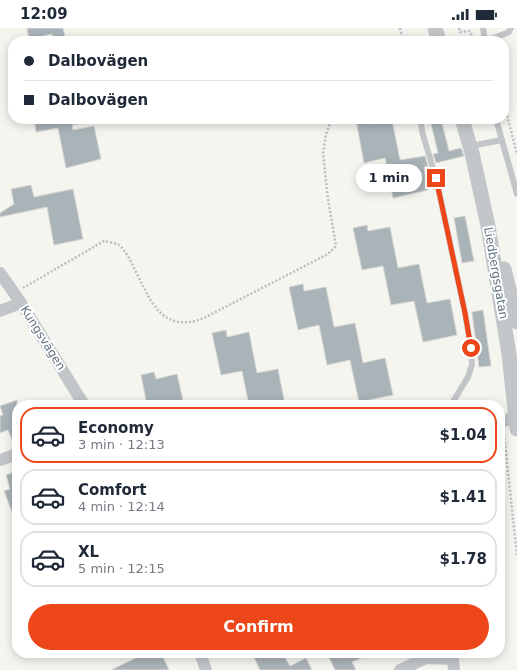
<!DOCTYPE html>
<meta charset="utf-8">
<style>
:root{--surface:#fff;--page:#f6f6f7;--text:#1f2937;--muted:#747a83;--line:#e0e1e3;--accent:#ed4619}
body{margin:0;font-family:"DejaVu Sans",sans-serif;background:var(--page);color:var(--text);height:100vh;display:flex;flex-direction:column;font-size:15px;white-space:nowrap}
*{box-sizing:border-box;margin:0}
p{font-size:13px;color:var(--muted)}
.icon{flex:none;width:22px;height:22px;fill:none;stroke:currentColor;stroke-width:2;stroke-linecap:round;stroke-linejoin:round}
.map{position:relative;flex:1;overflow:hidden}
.side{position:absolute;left:12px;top:372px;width:493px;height:258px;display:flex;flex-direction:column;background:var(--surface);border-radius:16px;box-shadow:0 2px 10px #0003}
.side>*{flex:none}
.guide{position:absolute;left:8px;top:8px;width:501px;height:88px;border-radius:16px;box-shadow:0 2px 10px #0003;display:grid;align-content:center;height:88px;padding:0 16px;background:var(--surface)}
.end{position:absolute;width:18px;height:18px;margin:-9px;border:5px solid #ed4619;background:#fff;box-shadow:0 0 0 2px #fff}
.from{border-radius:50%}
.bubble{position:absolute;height:28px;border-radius:14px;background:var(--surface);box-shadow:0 2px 10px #0003;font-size:13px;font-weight:600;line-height:28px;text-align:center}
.guide b{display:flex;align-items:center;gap:14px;height:38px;font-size:15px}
.guide b+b{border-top:1px solid var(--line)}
.guide i{width:10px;height:10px;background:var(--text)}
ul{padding:7px 0 0;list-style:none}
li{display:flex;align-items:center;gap:12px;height:56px;margin:0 8px 6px;padding:0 8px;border:2px solid var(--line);border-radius:16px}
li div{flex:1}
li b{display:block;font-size:15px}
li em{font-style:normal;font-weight:600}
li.active{border-color:var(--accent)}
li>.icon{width:36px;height:36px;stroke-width:1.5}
.primary-button{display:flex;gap:8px;margin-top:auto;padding:8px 16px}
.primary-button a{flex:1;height:46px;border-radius:24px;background:var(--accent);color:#fff;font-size:16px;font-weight:600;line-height:46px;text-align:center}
.status{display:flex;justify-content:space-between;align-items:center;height:28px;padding:0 20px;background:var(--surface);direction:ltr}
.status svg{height:11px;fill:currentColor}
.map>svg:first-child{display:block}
.building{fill:#aab3b7;stroke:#d6d6d3}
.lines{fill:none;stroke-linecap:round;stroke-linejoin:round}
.path{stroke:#bbbec0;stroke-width:2.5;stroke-dasharray:2 2;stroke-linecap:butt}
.service{stroke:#c2c6c9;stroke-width:6}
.minor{stroke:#c2c6c9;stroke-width:12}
.tertiary{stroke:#c2c6c9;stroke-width:15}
.route{stroke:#ed4619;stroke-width:5}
.labels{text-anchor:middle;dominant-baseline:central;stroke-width:4;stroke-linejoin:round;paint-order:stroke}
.street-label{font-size:12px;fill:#627583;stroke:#fff}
</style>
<div class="status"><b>12:09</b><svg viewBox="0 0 49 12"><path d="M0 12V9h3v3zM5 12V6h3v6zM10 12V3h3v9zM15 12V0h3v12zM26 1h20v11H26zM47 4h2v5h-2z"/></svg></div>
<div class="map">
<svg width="517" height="642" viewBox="0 0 517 642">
<rect width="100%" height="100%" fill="#f5f5f0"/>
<path class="building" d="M27 0H63L66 13H53L52 6 29 11Z
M34 91H78V96L72 97 73 102 94 98 101 131 66 140 58 100 36 104Z
M361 91H370L371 96 392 92 400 132 425 128 428 138 424 139 428 162 393 170 385 130 364 135 356 92Z
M430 91H441L449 123 461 120 464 128 436 135 433 126 438 125Z
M31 157 34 169 73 161 83 211 54 217 47 179 0 189V185L14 176 11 161Z
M465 188 474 233 462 235 454 190Z
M367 197 368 203 390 199 398 240 419 236 427 275 450 271 457 307 423 314 414 273 391 277 383 238 362 242 353 200Z
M303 256 304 263 326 259 334 299 355 295 363 335 385 330 393 367 359 374 350 332 327 337 319 297 298 302 289 259Z
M483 282 491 338 479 339 472 284Z
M226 302 227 309 249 304 257 345 278 341 285 377H249L242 343 221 347 212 305Z
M154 344 156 351 177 346 184 377H147L141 347Z
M17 372V419H15L8 402 0 405V388L3 387 0 378Z
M17 443V494H16L4 463 10 461 6 447Z
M146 625H148L150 629 157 625H161L169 642H111Z
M252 625H282L290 638 306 630 312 642H260Z
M327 625H373L352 634 356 642H335Z"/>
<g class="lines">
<path class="path" d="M400 0 403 13
M459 0 460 4 469 3 475 11
M504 76 517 126
M23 260 104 213C108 214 115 215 119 217 126 223 130 232 134 240 150 271 161 307 204 290L328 226 336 218 328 171 323 125 326 106 332 91
M504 406 517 528"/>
<path class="service" d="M483 0 485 13
M486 13 509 4 511 0
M420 91 423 107 436 150 465 285 471 320 472 337 468 349 451 377
M496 91 517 166
M476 117 502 112"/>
<path class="minor" d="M0 245 21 275 84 377
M0 283 21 275
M500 395 517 387
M0 432 17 426
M200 625 206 642
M400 642 426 630 453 631 454 642"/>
<path class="tertiary" d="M435 0 439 13
M462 91 472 125 488 198 509 326 517 401
M504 241 517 294"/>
</g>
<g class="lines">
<path class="route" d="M436 150 465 285 471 320"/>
</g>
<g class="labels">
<g class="street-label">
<text transform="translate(496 245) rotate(80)">Liedbergsgatan</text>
<text transform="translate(43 310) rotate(58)">Kungsvägen</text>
</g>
</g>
</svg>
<i class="end from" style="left:471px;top:320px"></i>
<i class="end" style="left:436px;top:150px"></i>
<div class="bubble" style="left:356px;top:136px;width:66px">1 min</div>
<div class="guide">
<b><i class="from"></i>Dalbovägen</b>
<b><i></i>Dalbovägen</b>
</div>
<section class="side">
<ul>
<li class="active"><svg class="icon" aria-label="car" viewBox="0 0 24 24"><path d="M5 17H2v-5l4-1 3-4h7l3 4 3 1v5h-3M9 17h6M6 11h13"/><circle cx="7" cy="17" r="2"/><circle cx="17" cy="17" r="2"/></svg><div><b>Economy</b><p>3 min · 12:13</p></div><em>$1.04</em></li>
<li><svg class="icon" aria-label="car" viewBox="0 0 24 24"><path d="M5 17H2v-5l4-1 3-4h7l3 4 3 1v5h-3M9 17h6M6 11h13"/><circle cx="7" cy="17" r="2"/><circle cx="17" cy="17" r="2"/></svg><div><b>Comfort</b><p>4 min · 12:14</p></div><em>$1.41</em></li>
<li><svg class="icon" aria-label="car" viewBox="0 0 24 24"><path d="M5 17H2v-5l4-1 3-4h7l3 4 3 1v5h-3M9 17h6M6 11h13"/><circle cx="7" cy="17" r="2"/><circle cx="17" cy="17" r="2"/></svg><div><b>XL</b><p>5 min · 12:15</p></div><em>$1.78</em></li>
</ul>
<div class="primary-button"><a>Confirm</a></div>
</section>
</div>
